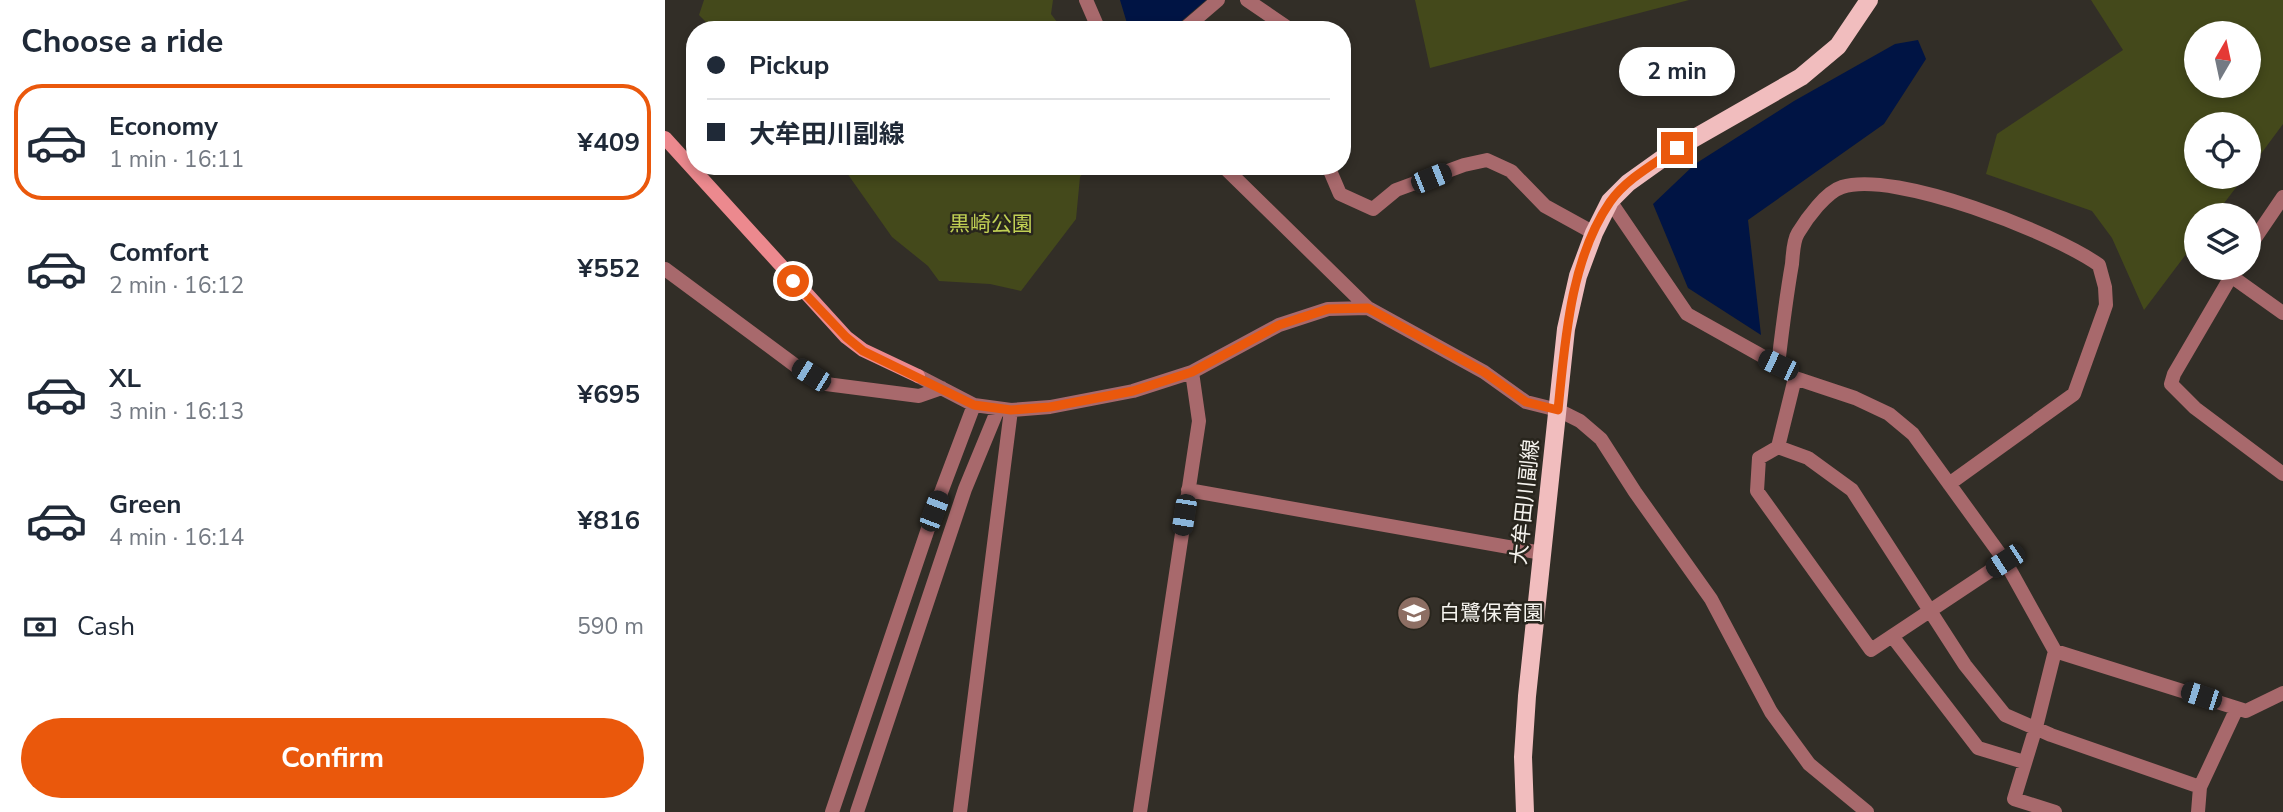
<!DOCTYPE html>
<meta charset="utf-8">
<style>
:root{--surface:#fff;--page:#f6f6f7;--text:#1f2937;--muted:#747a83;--line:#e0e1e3;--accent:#ea580c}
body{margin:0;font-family:"Nunito Sans","Noto Sans JP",sans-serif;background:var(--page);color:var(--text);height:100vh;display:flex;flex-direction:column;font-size:26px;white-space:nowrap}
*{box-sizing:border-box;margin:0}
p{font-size:23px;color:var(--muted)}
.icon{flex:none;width:38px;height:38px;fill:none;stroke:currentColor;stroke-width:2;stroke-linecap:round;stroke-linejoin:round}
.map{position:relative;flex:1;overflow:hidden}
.panel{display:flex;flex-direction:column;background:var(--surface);width:665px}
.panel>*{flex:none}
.top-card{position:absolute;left:21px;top:21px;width:665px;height:154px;border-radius:28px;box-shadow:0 4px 10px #0003;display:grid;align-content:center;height:154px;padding:0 21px;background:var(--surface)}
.needle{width:46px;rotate:9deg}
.controls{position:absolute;left:1519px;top:21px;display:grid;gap:14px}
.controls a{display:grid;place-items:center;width:77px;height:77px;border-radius:50%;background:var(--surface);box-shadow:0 4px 10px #0003;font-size:35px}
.end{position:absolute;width:32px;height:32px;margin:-16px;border:9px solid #ea580c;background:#fff;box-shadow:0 0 0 4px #fff}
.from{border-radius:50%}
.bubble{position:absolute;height:49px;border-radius:24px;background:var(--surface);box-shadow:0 4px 10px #0003;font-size:23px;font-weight:700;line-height:49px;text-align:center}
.car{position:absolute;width:21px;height:42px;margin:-21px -10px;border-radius:9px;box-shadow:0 0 5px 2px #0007;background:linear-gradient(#222 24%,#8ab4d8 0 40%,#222 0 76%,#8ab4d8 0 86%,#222 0)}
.top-card b{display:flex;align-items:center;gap:24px;height:66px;font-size:26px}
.top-card b+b{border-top:2px solid var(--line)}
.top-card i{width:18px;height:18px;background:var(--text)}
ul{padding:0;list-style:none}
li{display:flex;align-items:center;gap:21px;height:116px;margin:0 14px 10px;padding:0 7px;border:4px solid transparent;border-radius:28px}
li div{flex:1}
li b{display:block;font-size:26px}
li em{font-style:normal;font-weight:700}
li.active{border-color:var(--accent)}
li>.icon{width:63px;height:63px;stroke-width:1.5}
h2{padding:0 21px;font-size:32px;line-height:84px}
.pay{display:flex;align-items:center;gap:18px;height:77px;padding:0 21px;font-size:26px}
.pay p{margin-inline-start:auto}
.button{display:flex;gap:14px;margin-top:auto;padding:14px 21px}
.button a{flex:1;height:80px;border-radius:42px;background:var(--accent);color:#fff;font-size:28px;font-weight:700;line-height:80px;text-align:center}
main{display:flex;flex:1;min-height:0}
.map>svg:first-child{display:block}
.green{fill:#44491b;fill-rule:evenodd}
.water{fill:#001444}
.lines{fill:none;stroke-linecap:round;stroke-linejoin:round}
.street{stroke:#a8696c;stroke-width:14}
.secondary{stroke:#ec898e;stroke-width:14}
.primary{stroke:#f1bdbe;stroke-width:18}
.route{stroke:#ea580c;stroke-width:9}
.labels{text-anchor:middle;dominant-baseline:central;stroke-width:5;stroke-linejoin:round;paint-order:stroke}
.park-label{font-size:21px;fill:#c1d054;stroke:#28251d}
.street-label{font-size:21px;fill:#f6f4ef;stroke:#28251d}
.poi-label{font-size:21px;fill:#f6f4ef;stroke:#28251d;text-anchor:start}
</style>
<main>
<section class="panel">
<h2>Choose a ride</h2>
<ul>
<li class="active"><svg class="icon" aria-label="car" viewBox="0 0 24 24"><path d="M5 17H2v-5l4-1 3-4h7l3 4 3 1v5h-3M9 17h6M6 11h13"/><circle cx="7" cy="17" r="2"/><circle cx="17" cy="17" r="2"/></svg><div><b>Economy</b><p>1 min · 16:11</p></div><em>¥409</em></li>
<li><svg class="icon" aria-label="car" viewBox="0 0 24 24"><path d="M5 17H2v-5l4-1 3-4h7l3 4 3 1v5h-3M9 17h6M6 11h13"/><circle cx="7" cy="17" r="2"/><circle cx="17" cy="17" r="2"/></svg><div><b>Comfort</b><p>2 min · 16:12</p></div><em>¥552</em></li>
<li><svg class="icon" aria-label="car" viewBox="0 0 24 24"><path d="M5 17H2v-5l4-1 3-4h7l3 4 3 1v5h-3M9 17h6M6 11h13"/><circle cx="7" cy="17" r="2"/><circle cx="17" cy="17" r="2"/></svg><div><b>XL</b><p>3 min · 16:13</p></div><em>¥695</em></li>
<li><svg class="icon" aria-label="car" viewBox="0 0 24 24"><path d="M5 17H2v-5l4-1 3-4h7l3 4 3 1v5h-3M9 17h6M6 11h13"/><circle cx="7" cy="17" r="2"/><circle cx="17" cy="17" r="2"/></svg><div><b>Green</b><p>4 min · 16:14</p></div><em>¥816</em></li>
</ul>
<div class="pay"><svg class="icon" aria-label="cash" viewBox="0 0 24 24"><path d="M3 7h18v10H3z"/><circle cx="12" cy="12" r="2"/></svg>Cash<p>590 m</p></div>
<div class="button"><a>Confirm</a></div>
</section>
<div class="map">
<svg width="1618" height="812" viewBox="0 0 1618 812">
<rect width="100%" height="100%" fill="#322e27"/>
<path class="green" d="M39 0H388L386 14 398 30H49L34 15Z
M750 0H1024L765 68Z
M1426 0H1618V124L1584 170V124H1531V177H1579L1550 215H1531V241L1479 310 1447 238 1427 211 1321 174 1332 134 1458 50ZM1584 33V86H1531V33Z
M177 166H423L415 177 411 219 356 291 325 284 274 281 263 266 227 237Z"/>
<path class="water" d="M455 0H541L506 30H464Z
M1253 40 1261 59 1219 124 1083 220 1096 335 1023 288 988 204 1030 164 1129 101 1230 44Z"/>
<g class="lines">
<path class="street" d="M421 0 434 30
M582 0 626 30
M518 30 553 0
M558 166 703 308 819 372 861 402 893 410 915 421 936 439 970 492 1046 599 1106 712 1144 764 1202 812
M663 166 675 194 708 209 731 190 799 165 822 160 846 171 880 206 929 233
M945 201 1022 314 1113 365 1130 378 1190 398 1224 414 1248 434 1340 561 1390 651 1371 727 1349 799 1390 812
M1584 247 1618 197
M1571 268 1509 374 1506 384 1530 408 1618 474
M0 269 131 366 161 384 254 396 277 388
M1566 276 1618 313
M1113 365C1117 331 1121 298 1127 264 1128 254 1128 241 1133 233 1142 218 1161 192 1177 187 1230 170 1389 233 1434 265L1440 287 1441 305 1409 394 1284 484
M253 376 309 405 346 410 385 407 468 391 527 372 614 325 663 309 703 308
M1130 378 1113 447 1094 458 1092 491 1206 650 1340 561
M1113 447 1143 458 1187 490 1300 665 1340 715 1386 735 1535 787
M523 490 877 553
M1227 636 1313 748 1359 762
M1390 651 1581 711 1618 693
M167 812 269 511 309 405
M192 812 300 489 333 409
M295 812 346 410
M475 812 534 421 527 372
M1533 812 1535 787 1572 708"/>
<path class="secondary" d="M0 138 181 337 198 350 253 376"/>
<path class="primary" d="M860 812 858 757 862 696 901 329 913 276 929 233 945 201 963 183 1012 148 1136 77 1173 46 1204 0"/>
</g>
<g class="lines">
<path class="route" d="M128 281 181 337 198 351 309 405 346 410 385 407 468 391 527 372 614 325 663 309 703 308 819 372 861 402 893 410C900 342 905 260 945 202 961 179 989 164 1012 148"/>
</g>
<defs>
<g id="school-disc" transform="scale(1.75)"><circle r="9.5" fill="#8d6e63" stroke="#28251d"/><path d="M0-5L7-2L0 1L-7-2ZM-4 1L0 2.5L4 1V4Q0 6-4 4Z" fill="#fff"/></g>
</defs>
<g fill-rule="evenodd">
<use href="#school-disc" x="749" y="613"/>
</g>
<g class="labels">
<g class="park-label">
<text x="326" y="224">黒崎公園</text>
</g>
<g class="street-label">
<text transform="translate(860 502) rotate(-84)">大牟田川副線</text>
</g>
<g class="poi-label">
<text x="774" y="613">白鷺保育園</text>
</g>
</g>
</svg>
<div class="controls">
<a><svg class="needle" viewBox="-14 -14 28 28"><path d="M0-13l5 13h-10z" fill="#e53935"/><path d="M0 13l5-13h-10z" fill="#747a83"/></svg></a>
<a><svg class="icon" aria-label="locate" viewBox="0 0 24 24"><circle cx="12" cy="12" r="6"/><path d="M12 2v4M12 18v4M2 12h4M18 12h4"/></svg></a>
<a><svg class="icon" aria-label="layers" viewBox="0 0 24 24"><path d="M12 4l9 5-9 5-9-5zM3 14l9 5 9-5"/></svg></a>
</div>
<i class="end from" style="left:128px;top:281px"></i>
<i class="end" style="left:1012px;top:148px"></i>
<div class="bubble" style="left:954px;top:47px;width:116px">2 min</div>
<i class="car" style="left:766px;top:178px;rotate:68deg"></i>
<i class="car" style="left:1113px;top:365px;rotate:296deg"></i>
<i class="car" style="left:146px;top:375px;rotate:302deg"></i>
<i class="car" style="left:269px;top:511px;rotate:21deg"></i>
<i class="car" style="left:519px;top:515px;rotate:189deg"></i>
<i class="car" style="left:1340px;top:561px;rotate:237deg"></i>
<i class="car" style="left:1536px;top:696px;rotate:288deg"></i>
<div class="top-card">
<b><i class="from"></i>Pickup</b>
<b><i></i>大牟田川副線</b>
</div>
</div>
</main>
